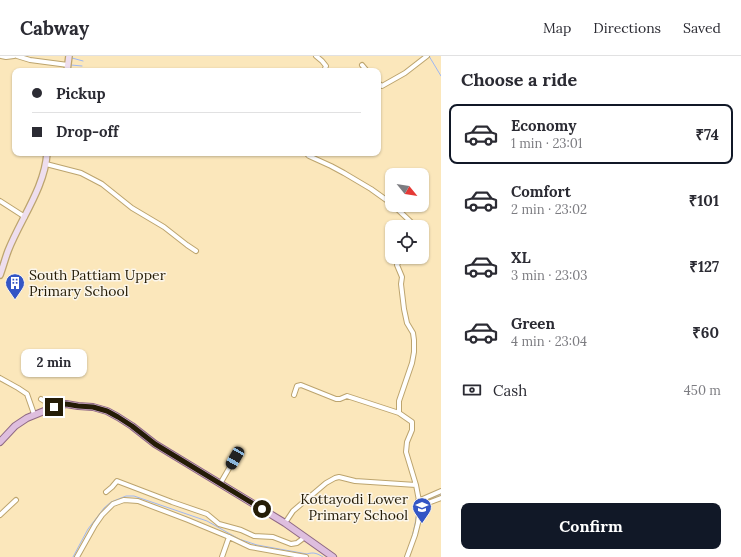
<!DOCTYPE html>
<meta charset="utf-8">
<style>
:root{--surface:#fff;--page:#f2f2f3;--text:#2b2b33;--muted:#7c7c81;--line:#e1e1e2;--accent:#111827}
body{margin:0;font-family:Lora,serif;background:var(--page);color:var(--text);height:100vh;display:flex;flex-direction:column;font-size:15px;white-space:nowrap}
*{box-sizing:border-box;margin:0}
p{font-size:13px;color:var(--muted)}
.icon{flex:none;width:22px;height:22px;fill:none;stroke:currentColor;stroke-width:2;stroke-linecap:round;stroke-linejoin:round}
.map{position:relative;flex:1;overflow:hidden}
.side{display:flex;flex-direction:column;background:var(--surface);width:300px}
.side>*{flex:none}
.guide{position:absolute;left:12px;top:12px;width:369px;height:88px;border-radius:8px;box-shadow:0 1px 3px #0004;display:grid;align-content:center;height:88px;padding:0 20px;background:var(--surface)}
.needle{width:26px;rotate:120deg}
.controls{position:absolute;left:385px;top:112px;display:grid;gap:8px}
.controls a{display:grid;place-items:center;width:44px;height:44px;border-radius:8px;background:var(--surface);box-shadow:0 1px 3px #0004;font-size:20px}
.end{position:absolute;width:18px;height:18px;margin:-9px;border:5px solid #251c06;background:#fff;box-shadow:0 0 0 2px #fff}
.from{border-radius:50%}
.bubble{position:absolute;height:28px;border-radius:8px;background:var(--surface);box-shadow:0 1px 3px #0004;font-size:13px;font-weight:700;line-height:28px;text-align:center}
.car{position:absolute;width:12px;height:24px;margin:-12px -6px;border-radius:5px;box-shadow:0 0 3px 1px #0007;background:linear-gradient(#222 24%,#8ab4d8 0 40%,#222 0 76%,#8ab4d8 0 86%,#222 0)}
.guide b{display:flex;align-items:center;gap:14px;height:38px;font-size:15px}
.guide b+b{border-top:1px solid var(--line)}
.guide i{width:10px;height:10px;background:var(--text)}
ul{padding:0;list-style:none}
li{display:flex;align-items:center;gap:12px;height:60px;margin:0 8px 6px;padding:0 12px;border:2px solid transparent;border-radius:8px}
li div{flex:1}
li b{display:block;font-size:15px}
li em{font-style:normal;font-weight:700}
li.selected{border-color:var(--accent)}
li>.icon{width:36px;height:36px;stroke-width:1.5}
h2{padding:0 20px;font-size:18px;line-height:48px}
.pay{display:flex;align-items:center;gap:10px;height:44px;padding:0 20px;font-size:15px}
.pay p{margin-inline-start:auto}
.primary-button{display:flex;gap:8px;margin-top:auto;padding:8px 20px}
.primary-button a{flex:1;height:46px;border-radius:8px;background:var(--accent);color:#fff;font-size:16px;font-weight:700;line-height:46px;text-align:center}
header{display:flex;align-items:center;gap:24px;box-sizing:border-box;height:56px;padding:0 20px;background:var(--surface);border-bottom:1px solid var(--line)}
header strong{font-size:19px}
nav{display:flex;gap:22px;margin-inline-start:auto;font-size:14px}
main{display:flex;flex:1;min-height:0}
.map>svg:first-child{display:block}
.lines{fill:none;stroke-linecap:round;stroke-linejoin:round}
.stream{stroke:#9eb7f3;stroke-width:1}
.street-casing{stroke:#bca46e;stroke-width:6}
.secondary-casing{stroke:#bca46e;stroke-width:8}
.primary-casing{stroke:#8f6984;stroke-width:8}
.street{stroke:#fff;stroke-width:4}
.secondary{stroke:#eedeee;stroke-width:5.5}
.primary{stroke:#debede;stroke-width:6}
.route{stroke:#251c06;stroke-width:5}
.labels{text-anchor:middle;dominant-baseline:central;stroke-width:3;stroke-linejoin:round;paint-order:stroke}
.poi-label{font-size:14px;fill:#251c06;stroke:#fbf6eb;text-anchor:start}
</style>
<header>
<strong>Cabway</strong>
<nav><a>Map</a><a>Directions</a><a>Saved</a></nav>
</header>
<main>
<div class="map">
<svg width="441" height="501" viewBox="0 0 441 501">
<rect width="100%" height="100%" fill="#fbe7bb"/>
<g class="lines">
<path class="stream" d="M429 0 441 20
M72 2 83 5
M70 15 71 9 82 10
M422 447 441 438
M412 481 415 468 418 450
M73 501 88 473 104 452 111 446 126 440H134L207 465 239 483 257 489 307 498C313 496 317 497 323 501"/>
<g class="street-casing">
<path id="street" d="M1 0 6 1 14 0
M17 0 30 4 68 9
M316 0 322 5 326 10 324 15
M362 9 367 15
M378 27 382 30 405 17 427 0
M306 97 309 100 331 110 344 117 371 133 392 148
M46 108 81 117 102 128 132 152 164 171 187 189 196 195
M0 145 25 161
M393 149 412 167 413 171
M401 201 397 209 402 221 401 228 404 253 407 267 413 277 414 284V296L412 307 399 345V357L412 366V374L407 386 406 396 416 429 420 450 418 467 415 479 407 501
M0 322 18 332 27 338 34 358
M294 339 297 330 301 329 336 343H340L347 340 399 357
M41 343 54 351
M220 428 235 402
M106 436 112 431 117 425 172 446 207 458 219 468 241 474 254 480 273 481 291 488 297 487 305 481
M418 445 441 435
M420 450 441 442
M0 459 16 444
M285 467 293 455 326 427 335 422 339 421 355 425 416 429
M77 501 95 469 102 459 113 448 124 444 138 445 188 464 229 481 250 491 306 501
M222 501 229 481"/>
</g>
<g class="secondary-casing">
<path id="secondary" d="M67 15 69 0
M0 219C3 211 5 203 8 195 20 164 45 131 47 97"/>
</g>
<g class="primary-casing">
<path id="primary" d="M0 386 15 370 27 362 54 351 66 348 78 350 93 351 107 355 118 361 132 370 155 388 285 467 333 501"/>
</g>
<use href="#street" class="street"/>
<use href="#secondary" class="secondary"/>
<use href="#primary" class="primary"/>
</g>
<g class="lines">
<path class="route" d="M54 351 66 348 78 350 93 351 107 355 118 361 132 370 155 388 262 453"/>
</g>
<defs>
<g id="building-pin" transform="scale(1)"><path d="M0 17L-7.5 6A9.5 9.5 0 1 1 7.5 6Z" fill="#3355c5" stroke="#fbf6eb"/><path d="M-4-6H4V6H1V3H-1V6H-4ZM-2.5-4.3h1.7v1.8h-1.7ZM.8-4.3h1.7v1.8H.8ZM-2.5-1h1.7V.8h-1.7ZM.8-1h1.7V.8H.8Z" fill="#fff"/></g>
<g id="school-pin" transform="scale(1)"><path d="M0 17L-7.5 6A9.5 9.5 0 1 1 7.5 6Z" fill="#3355c5" stroke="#fbf6eb"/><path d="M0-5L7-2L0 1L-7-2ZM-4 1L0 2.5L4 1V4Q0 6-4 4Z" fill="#fff"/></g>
</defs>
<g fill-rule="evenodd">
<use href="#building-pin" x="15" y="227"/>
<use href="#school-pin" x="422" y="451"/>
</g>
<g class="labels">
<g class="poi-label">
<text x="29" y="219">South Pattiam Upper<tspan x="29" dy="16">Primary School</tspan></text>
<text x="408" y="443" text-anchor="end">Kottayodi Lower<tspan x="408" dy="16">Primary School</tspan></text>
</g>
</g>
</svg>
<div class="controls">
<a><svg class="needle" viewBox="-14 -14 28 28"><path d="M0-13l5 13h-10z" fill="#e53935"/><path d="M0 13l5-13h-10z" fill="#7c7c81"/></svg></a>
<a><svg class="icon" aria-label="locate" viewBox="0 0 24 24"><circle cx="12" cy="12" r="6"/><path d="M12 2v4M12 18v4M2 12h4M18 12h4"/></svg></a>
</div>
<i class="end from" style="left:262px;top:453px"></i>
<i class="end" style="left:54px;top:351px"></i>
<div class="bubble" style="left:21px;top:293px;width:66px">2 min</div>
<i class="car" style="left:235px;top:402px;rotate:210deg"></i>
<div class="guide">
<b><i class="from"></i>Pickup</b>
<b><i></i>Drop-off</b>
</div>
</div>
<section class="side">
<h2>Choose a ride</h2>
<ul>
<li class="selected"><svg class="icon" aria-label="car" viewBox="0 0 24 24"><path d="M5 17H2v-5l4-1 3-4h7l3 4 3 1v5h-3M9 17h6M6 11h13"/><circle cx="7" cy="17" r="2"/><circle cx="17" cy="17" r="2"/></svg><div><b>Economy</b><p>1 min · 23:01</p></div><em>₹74</em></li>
<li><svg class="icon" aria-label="car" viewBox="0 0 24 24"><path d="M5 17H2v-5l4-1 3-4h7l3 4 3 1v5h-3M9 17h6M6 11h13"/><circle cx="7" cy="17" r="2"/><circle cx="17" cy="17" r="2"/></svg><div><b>Comfort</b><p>2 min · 23:02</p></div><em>₹101</em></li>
<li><svg class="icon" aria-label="car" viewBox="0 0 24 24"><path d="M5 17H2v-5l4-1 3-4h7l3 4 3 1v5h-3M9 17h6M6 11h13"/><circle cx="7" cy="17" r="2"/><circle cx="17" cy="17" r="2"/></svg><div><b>XL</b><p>3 min · 23:03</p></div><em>₹127</em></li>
<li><svg class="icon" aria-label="car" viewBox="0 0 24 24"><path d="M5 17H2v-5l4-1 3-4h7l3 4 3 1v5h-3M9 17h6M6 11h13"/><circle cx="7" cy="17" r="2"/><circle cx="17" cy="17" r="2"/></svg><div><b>Green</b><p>4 min · 23:04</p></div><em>₹60</em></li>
</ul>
<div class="pay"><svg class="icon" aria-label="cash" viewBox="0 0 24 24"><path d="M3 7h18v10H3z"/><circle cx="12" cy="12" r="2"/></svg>Cash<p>450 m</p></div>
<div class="primary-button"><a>Confirm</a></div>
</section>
</main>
